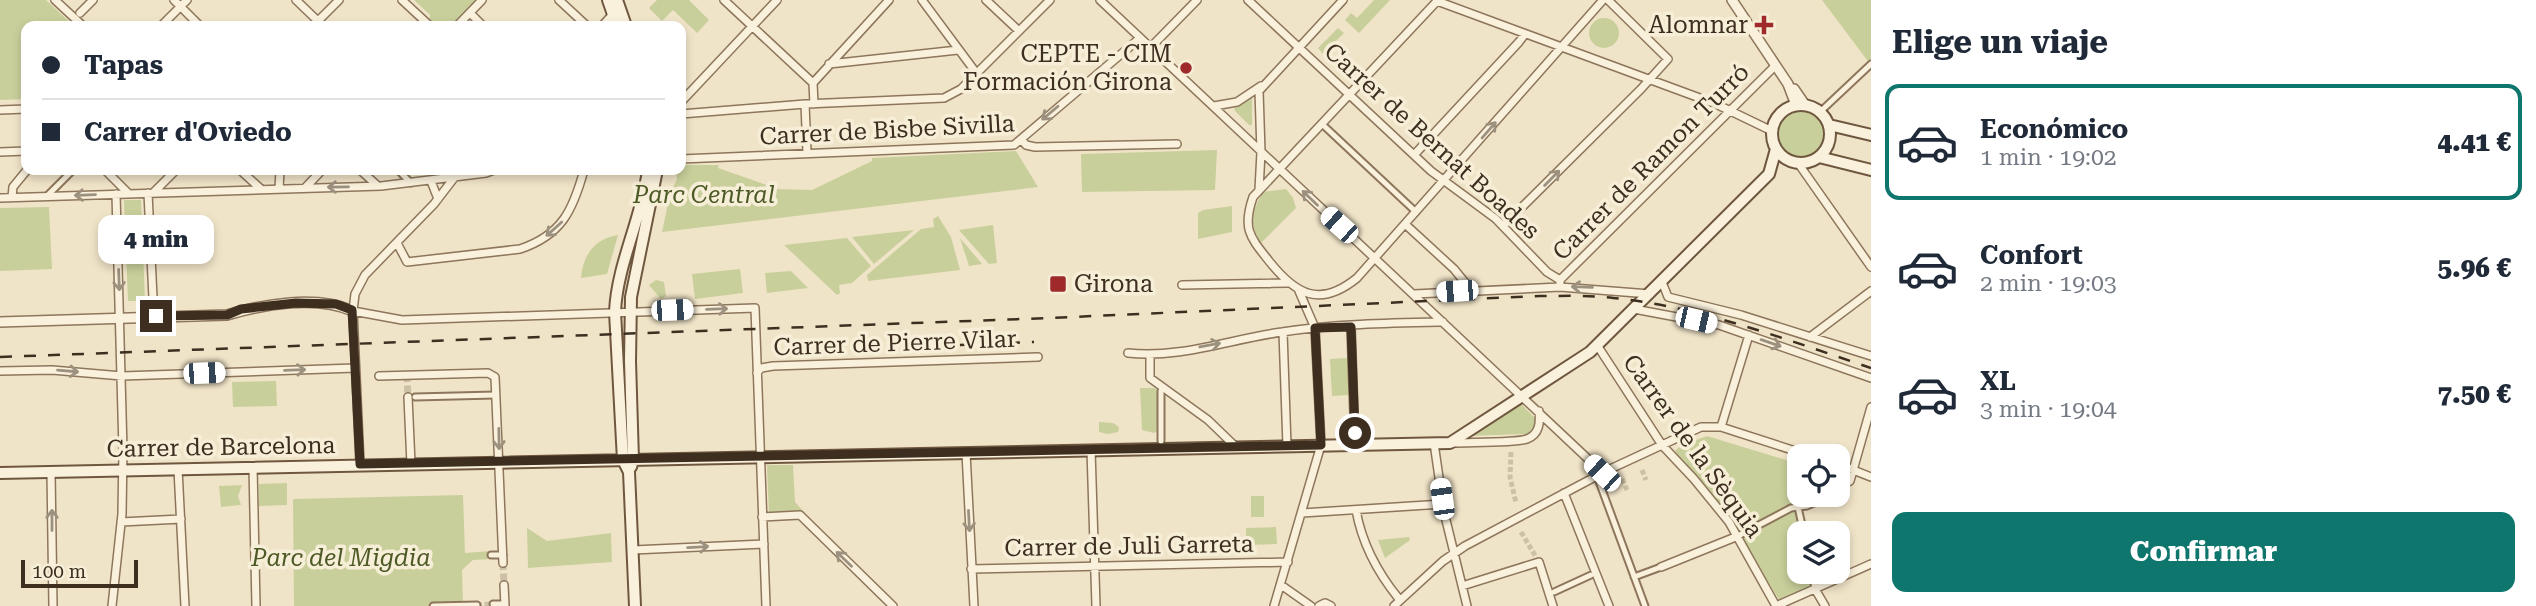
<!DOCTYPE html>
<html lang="es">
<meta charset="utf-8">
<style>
:root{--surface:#fff;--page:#f6f6f7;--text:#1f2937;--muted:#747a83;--line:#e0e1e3;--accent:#0f766e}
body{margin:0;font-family:"Roboto Serif",serif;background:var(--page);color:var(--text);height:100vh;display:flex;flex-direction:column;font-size:26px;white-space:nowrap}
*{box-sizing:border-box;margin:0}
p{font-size:23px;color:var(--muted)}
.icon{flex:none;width:38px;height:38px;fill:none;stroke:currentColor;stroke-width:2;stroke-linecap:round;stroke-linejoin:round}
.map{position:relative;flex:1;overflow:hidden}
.side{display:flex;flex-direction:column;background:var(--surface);width:665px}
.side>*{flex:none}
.banner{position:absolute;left:21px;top:21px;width:665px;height:154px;border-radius:14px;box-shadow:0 4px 10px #0003;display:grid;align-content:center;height:154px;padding:0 21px;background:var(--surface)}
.fabs{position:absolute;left:1787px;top:444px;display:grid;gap:14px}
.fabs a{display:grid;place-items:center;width:63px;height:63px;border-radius:14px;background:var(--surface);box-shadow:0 4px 10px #0003;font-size:35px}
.scale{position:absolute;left:21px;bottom:18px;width:117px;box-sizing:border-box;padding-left:7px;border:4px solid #3d2e20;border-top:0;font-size:19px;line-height:24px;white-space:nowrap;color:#3d2e20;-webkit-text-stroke:5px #f7eed8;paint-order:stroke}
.end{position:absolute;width:32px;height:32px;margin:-16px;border:9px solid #3d2e20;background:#fff;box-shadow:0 0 0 4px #fff}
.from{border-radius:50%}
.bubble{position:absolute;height:49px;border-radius:14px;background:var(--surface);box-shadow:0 4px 10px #0003;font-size:23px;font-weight:800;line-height:49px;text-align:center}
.car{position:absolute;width:21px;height:42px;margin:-21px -10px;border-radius:9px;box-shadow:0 0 5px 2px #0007;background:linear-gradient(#fff 24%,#345 0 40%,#fff 0 76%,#345 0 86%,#fff 0)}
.banner b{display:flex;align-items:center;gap:24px;height:66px;font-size:26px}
.banner b+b{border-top:2px solid var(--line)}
.banner i{width:18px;height:18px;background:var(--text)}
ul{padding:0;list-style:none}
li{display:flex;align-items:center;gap:21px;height:116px;margin:0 14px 10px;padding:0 7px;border:4px solid transparent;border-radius:14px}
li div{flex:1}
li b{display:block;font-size:26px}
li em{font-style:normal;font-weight:800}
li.current{border-color:var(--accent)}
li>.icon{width:63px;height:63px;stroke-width:1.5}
h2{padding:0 21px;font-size:32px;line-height:84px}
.cta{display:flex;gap:14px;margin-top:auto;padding:14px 21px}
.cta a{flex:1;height:80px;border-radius:14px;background:var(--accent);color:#fff;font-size:28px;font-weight:800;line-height:80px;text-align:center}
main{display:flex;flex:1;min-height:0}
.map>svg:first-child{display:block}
.green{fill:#c9cf9b}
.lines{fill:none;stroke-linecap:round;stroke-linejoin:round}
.pedestrian-tunnel{stroke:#ccc0a6;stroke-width:5;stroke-dasharray:5 2.5;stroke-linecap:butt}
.minor-tunnel{stroke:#ccc0a6;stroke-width:7;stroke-dasharray:7 3.5;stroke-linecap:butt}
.pedestrian-casing{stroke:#8d765c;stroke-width:9}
.minor-casing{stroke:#8d765c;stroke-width:10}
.tertiary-casing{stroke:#8d765c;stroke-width:12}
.secondary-casing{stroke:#6f573f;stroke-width:14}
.pedestrian{stroke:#faf1dc;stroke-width:5}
.minor{stroke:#faf1dc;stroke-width:7}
.tertiary{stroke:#faf1dc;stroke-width:9}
.secondary{stroke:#faf1dc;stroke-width:10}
.rail{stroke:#3d2e20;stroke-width:2.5;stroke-dasharray:12 12;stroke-linecap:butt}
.oneway{stroke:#9c907e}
.route{stroke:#3d2e20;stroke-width:9}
.poi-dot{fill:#9e2a2b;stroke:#f7eed8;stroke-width:2.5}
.labels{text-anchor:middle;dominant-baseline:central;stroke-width:7;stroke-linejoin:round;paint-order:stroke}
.poi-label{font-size:24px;fill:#3d2e20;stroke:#f7eed8;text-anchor:end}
.street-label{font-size:24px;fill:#3d2e20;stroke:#f7eed8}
.park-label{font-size:24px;font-style:italic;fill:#4d5a26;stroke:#f7eed8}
</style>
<main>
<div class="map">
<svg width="1871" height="606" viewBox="0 0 1871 606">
<rect width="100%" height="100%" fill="#f0e4c8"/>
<path class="green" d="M0 0H46L74 26H26V99L0 100Z
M414 0H476L451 26H436L430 20V15Z
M657 0H689L709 20 697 33 673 10 662 21 649 8Z
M1374 0H1390L1359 33 1345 20 1351 13 1357 18Z
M1822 0H1871V65L1870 64Z
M1589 33a15 15 0 1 1 30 0a15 15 0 1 1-30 0Z
M1338 28 1344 33 1323 54 1318 48Z
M1252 95V125H1249L1235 111 1234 106Z
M1776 134a25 25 0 1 1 50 0a25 25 0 1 1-50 0Z
M1217 150 1215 190 1082 192 1081 154Z
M1016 151 1038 187 662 232 670 194 677 179 676 170H681L682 165H719L718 168 778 189 812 190 872 161V158Z
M1286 189 1293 198 1296 208 1261 243C1248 224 1252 210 1263 192Z
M124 200H141L145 301H128Z
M1232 206V232L1198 239V213L1203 210Z
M49 207 52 269 0 271V208Z
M938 216 951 237 960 270 868 281 867 275 921 229 934 227 933 219Z
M993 225 997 263 989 264 959 230Z
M914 230 874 264 852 237Z
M618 235 607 274 581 278C583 255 594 239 618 235Z
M847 238 871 266 852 283 839 285 840 293 837 295 784 245Z
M960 238 982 264 969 266Z
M740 269 743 293 695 299 692 274Z
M791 271 808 288 767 293 765 273Z
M656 280 664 282 666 296 661 299 649 285Z
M1348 358 1349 395 1332 396 1330 359Z
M276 381 277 406 233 407 232 382Z
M1140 388H1155L1157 391 1159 430 1154 433 1142 430Z
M1519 402 1537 420 1535 429 1528 434 1466 436Z
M1099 422 1113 423 1119 427 1118 432 1108 434 1099 432Z
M1707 436 1799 464V495H1807L1794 501 1801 534H1799V572H1810L1813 587 1780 601C1747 548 1717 497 1675 451L1680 446Z
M767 465H793L795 502 804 512 769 514Z
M287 483V505L259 506V484Z
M242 485 238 496 241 505 221 507 219 486Z
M463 495 465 553 491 551V559L473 560 462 570 463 606H294L293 499Z
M1251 496H1264V517H1251Z
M1276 527 1277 544 1246 545V528Z
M527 528 547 541 611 533 612 562 528 568Z
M1409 537 1410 540 1385 558 1378 540Z"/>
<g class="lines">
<path class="pedestrian-tunnel" d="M1511 452 1510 477 1516 503
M1642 470 1646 480
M1622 479 1627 490
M1521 532 1536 557
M477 605 493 604"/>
<path class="minor-tunnel" d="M407 375 408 397
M503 563 504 585"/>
<g class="pedestrian-casing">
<path id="pedestrian" d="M1820 112 1871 64
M1322 124 1416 212
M398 170 411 183
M438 170 447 178
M47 196 73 170
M415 397 495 395
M1161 441V391
M1597 476 1645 606
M1798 507 1804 534
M1738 536 1791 508 1807 506 1832 495
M491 555H503
M1812 572 1815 589
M1634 577 1661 567
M1554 592 1591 575
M493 604H505
M433 606 477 605"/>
</g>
<g class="minor-casing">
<path id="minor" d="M55 0 83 26
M174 0 200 26
M296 0 323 26
M402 0 430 26
M559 0 587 26
M724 0 813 83 814 104
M922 0 977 74
M986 0 1019 31
M1100 0 1603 473
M1248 0 1431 171 1496 219 1547 272 1560 280
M1438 0 1253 197C1242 229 1250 237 1269 261 1296 295 1320 308 1357 278L1603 0
M1437 1 1716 104 1772 131
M80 13 93 0
M470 13 483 26
M161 26 187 0
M313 26 339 0
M457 26 482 0
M602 26 613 14
M1151 47 1197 0
M829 64 958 50
M813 83 889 0
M681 102 777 0
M805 104 807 152
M1214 106 1237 102 1261 86
M0 110 26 109
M681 114 805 104 944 98 961 89 1050 0
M1021 139 1026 145 1035 147 1177 144
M0 152 26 151
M1414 155 1519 42 1525 34
M681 159 1014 145 1140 38
M1798 163 1871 267
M105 170 128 193
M240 170 261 189
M360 170 378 186
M431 181 438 199
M305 188 322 170
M279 189 280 170
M1259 190 1261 152 1259 91 1343 0
M148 193 153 298
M153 193 176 170
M12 197 13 187 27 170
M0 198 381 186 486 173 494 170
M1405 224 1454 269 1471 290
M1503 226 1641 89 1668 59 1608 0
M397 243 407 262 520 249C562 235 573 210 584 170
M1662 282 1668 297 1741 315 1871 356
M1182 285 1288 283
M1560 287V280L1571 269 1775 66
M1414 294 1560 287 1650 294
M1634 309 1719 325 1871 378
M353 311 402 320 755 308 766 606
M1351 327 1355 444
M1283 332 1287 446
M1810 337 1871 291
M1597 345 1662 445 1694 479 1729 522 1776 606
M1128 353C1179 359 1231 339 1282 332 1332 324 1391 323 1443 322
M1150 356V378L1208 420 1236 447
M0 371 52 370 122 376 355 368
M757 373 761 368 773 366 1038 357
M379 376 488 373 495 377 503 563
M408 397 411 464
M1721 427 1749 335
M1434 443 1444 512 1467 606
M1454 443C1468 442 1516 443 1527 439 1540 434 1540 422 1539 411
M1091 450 1096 606
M966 453 974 606
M360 464 353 311 355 294 365 275 434 204 454 178
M1838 464 1871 477
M253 467 256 606
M178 469 185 606
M51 472 53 606
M1838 487 1850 481 1871 407
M1564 493 1609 606
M1356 510C1362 544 1377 572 1399 599
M1302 513 1443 504
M762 517 800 515 893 606
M121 522 181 519
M633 550 764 544
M1661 567 1738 536
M971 569 1288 562
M504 585 505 606
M1281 585 1311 606
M1462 586 1539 562 1553 606
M1815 589 1825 606
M112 606 122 514 123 450 116 194
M1274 606 1321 445 1315 328 1299 291
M1319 606 1325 603 1331 606
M1394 606 1443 561 1465 546 1608 470 1701 427H1721L1814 457
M1776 606 1871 564"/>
</g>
<g class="tertiary-casing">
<path id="tertiary" d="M1732 0 1788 84 1796 105
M1794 89 1805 105
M0 322 227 315C264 304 316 295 353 311"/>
</g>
<g class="secondary-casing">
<path id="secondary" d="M608 0 617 26
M617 0 626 26
M1772 134a29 29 0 1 1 58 0a29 29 0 1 1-58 0Z
M1829 125 1871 135
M1819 157 1871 170
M631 467 633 460 630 361 631 297 657 170
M0 473 1450 443 1590 352 1769 174 1776 149
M635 606 629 472 623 460 615 312C617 264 642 218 648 170"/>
</g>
<use href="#pedestrian" class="pedestrian"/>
<use href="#minor" class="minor"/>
<use href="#tertiary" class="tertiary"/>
<use href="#secondary" class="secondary"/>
<path class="rail" d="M912 347 1034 342
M0 357 1049 318 1539 296C1563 296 1589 295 1613 298 1702 307 1787 340 1871 368"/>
</g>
<defs><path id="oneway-shaft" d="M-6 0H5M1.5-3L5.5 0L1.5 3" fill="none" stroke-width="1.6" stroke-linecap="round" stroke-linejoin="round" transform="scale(1.75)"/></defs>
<g class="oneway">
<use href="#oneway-shaft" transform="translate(1050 113) rotate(140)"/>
<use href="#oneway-shaft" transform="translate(1489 130) rotate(-49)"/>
<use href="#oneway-shaft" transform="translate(1552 178) rotate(-45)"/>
<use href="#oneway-shaft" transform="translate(338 187) rotate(179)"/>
<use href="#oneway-shaft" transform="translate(85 195) rotate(178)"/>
<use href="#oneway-shaft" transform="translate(1310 198) rotate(-136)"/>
<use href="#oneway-shaft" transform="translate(554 229) rotate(138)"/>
<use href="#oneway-shaft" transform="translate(119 280) rotate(88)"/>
<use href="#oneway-shaft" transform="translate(1582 287) rotate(-178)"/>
<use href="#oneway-shaft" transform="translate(717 309) rotate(-2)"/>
<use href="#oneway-shaft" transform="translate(1771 343) rotate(19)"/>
<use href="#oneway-shaft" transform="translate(1210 345) rotate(-10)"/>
<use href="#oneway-shaft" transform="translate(295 370) rotate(-2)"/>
<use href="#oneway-shaft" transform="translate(68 371) rotate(5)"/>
<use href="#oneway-shaft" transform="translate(499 439) rotate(89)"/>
<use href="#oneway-shaft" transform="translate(52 520) rotate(-90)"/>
<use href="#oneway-shaft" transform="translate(969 521) rotate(87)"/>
<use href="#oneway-shaft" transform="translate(698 547) rotate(-3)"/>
<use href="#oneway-shaft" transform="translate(844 559) rotate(-136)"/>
</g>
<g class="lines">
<path class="route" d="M156 316 227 315 241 309 296 303 336 304 352 310 360 464 1321 445 1315 328 1351 327 1355 433"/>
</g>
<g class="poi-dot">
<path d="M1760.5 14.5h7v7h7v7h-7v7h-7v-7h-7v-7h7z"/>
<circle cx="1186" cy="68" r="7"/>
<rect x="1049" y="275" width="18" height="18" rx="3.5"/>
</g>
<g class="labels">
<g class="poi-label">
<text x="1748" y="25">Alomnar</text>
<text x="1172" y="54">CEPTE - CIM<tspan x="1172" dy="28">Formación Girona</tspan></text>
<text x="1074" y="284" text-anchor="start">Girona</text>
</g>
<g class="street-label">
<text transform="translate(887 130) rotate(-3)">Carrer de Bisbe Sivilla</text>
<text transform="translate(1432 141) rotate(42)">Carrer de Bernat Boades</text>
<text transform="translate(1651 162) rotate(-45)">Carrer de Ramon Turró</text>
<text transform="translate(895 343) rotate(-2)">Carrer de Pierre Vilar</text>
<text transform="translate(1693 446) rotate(54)">Carrer de la Sèquia</text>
<text transform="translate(221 447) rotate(-1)">Carrer de Barcelona</text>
<text transform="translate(1129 546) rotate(-1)">Carrer de Juli Garreta</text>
</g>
<g class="park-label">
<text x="704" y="195">Parc Central</text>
<text x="341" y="558">Parc del Migdia</text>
</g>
</g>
</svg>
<div class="fabs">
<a><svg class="icon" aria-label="locate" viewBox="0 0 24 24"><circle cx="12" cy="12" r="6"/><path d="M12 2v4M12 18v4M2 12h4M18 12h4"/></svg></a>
<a><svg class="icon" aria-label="layers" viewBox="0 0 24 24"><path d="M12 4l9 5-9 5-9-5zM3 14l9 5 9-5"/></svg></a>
</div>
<div class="scale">100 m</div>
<i class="end from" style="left:1355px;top:433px"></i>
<i class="end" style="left:156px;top:316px"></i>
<div class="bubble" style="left:98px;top:215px;width:116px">4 min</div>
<i class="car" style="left:1339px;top:225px;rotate:312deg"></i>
<i class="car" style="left:1457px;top:291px;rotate:266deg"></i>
<i class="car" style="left:672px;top:310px;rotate:88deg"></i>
<i class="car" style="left:1696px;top:320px;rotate:103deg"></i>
<i class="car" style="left:204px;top:373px;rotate:88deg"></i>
<i class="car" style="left:1602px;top:473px;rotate:314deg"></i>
<i class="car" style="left:1442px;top:499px;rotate:352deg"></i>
<div class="banner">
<b><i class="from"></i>Tapas</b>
<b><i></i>Carrer d'Oviedo</b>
</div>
</div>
<section class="side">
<h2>Elige un viaje</h2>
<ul>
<li class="current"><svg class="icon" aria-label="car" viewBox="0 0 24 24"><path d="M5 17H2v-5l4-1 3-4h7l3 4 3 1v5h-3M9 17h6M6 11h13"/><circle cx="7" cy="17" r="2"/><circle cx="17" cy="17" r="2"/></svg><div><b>Económico</b><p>1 min · 19:02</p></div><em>4.41 €</em></li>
<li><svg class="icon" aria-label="car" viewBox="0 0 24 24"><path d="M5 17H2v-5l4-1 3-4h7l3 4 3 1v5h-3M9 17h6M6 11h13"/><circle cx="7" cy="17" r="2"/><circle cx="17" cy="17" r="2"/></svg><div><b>Confort</b><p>2 min · 19:03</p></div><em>5.96 €</em></li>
<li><svg class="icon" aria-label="car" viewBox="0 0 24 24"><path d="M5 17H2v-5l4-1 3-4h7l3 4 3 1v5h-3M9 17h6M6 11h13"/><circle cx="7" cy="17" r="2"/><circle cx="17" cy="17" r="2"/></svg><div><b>XL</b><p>3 min · 19:04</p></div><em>7.50 €</em></li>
</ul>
<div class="cta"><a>Confirmar</a></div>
</section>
</main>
